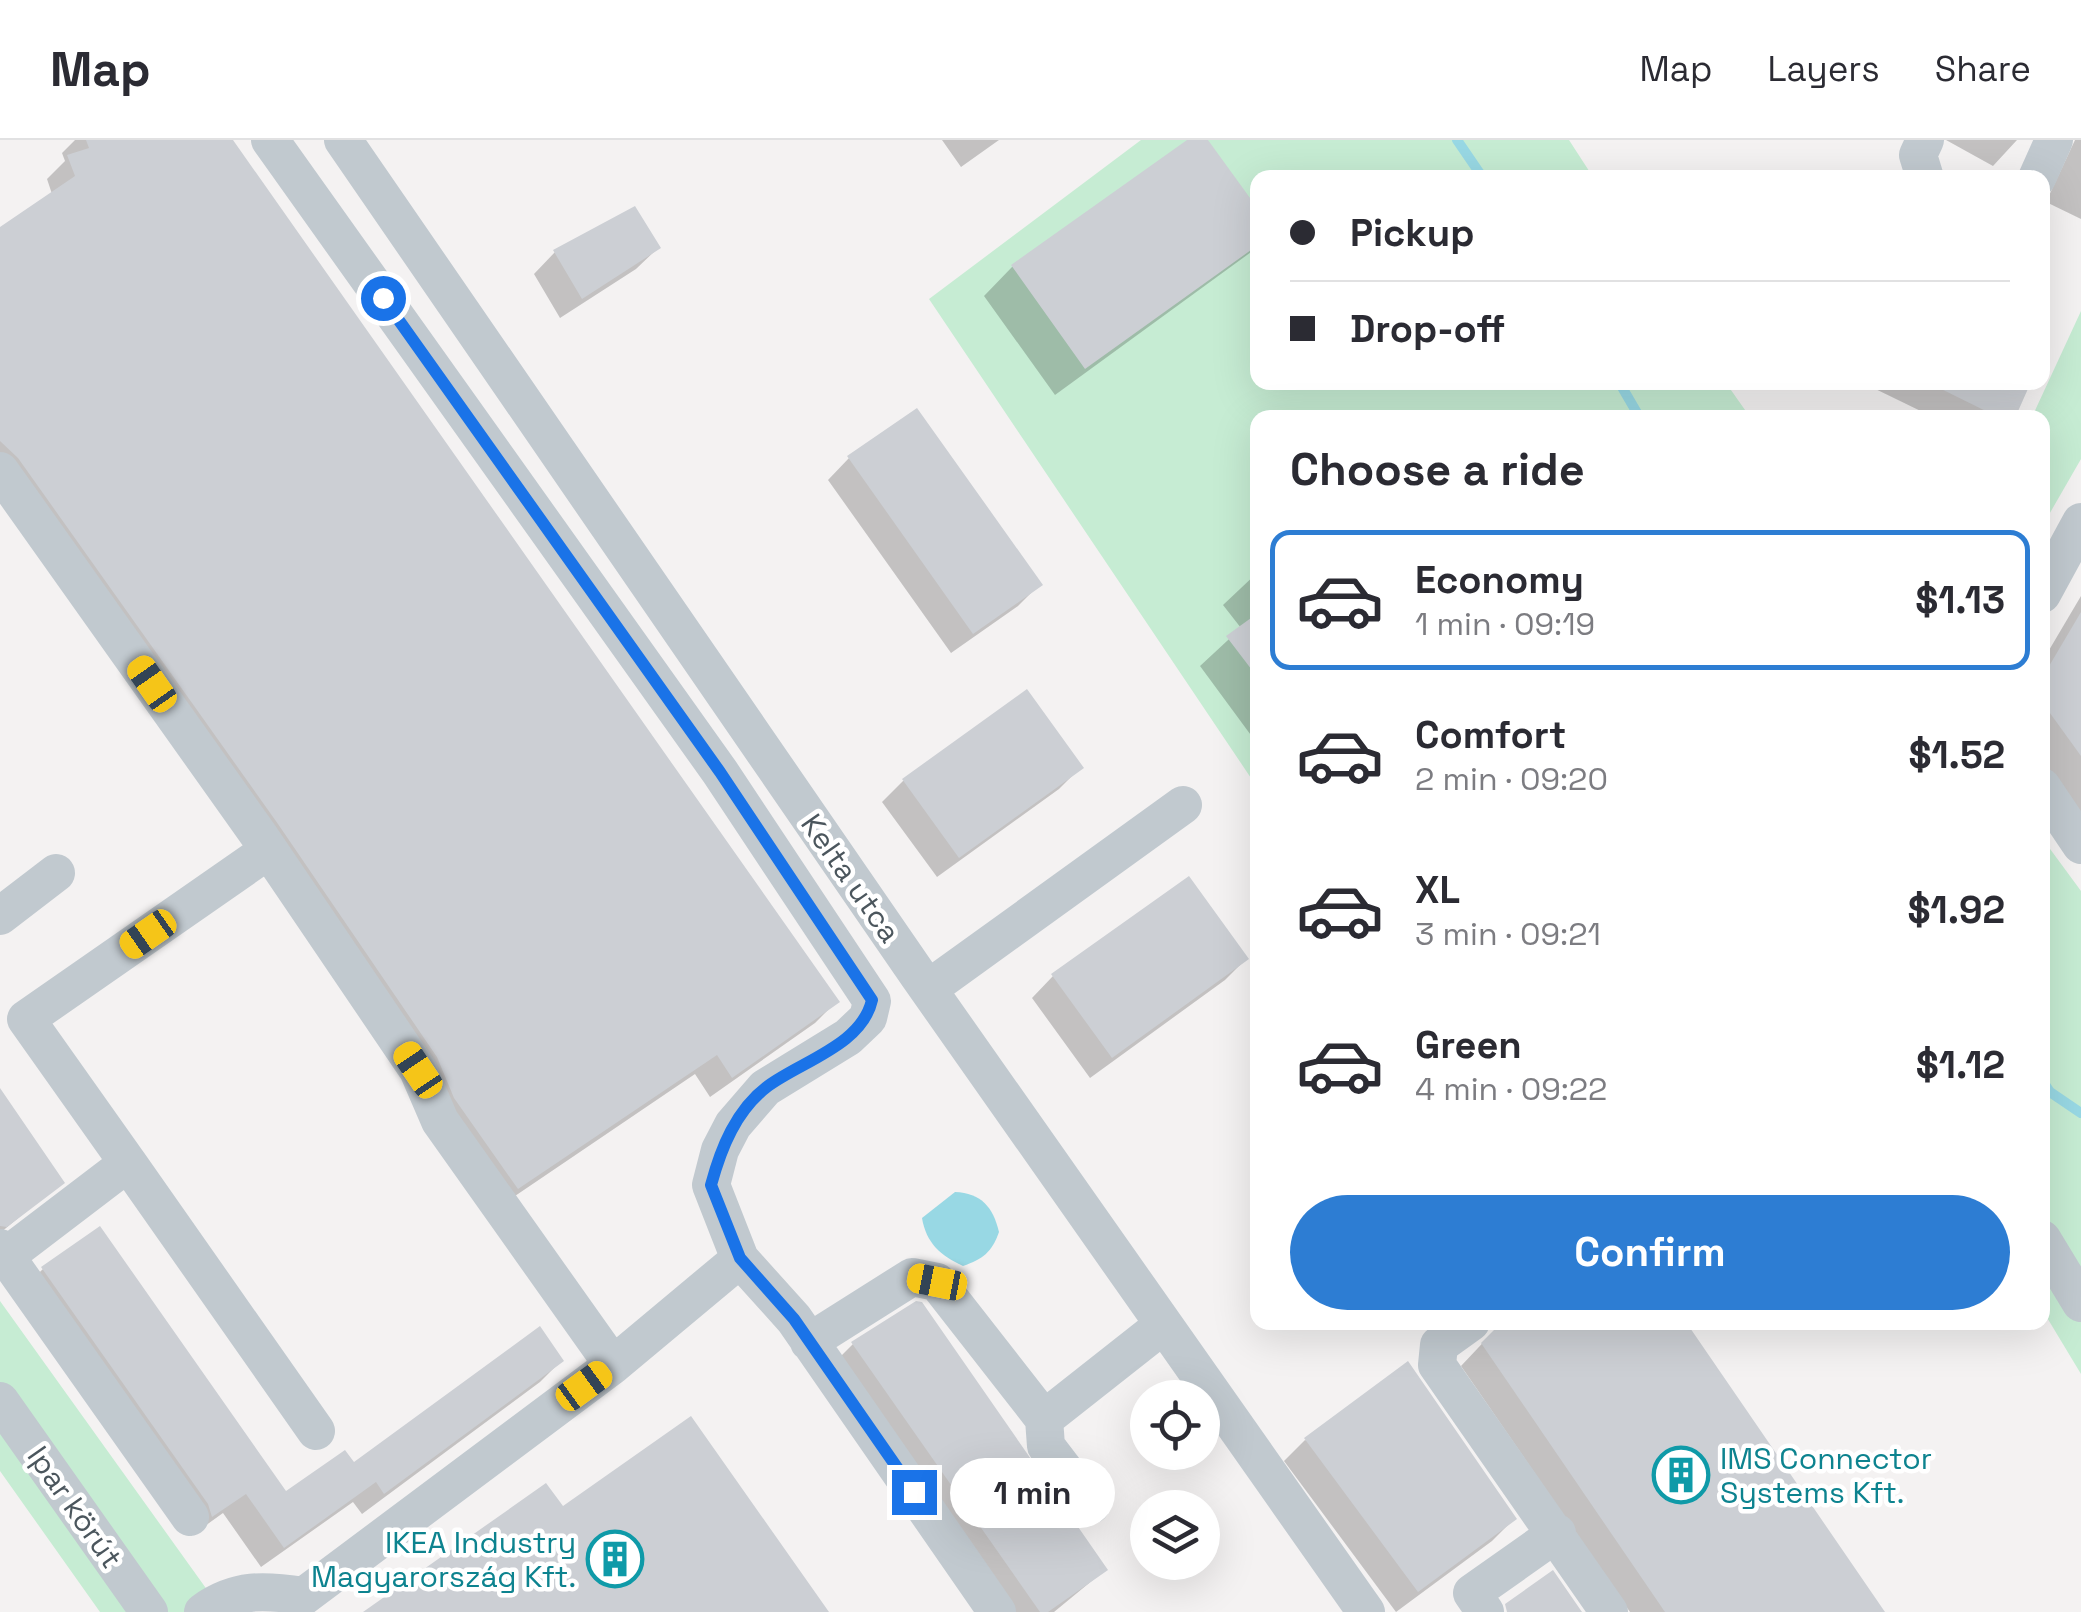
<!DOCTYPE html>
<meta charset="utf-8">
<style>
:root{--surface:#fff;--page:#f2f2f3;--text:#2b2b33;--muted:#7c7c81;--line:#e1e1e2;--accent:#2d7dd3}
body{margin:0;font-family:"Space Grotesk",sans-serif;background:var(--page);color:var(--text);height:100vh;display:flex;flex-direction:column;font-size:38px;white-space:nowrap}
*{box-sizing:border-box;margin:0}
p{font-size:32px;color:var(--muted)}
.icon{flex:none;width:55px;height:55px;fill:none;stroke:currentColor;stroke-width:2;stroke-linecap:round;stroke-linejoin:round}
.map{position:relative;flex:1;overflow:hidden}
.details{position:absolute;left:1250px;top:270px;width:800px;height:920px;display:flex;flex-direction:column;background:var(--surface);border-radius:20px;box-shadow:0 10px 40px #0002}
.details>*{flex:none}
.hud{position:absolute;left:1250px;top:30px;width:800px;height:220px;border-radius:20px;box-shadow:0 10px 40px #0002;display:grid;align-content:center;height:220px;padding:0 40px;background:var(--surface)}
.tools{position:absolute;left:1130px;top:1240px;display:grid;gap:20px}
.tools a{display:grid;place-items:center;width:90px;height:90px;border-radius:50%;background:var(--surface);box-shadow:0 10px 40px #0002;font-size:50px}
.end{position:absolute;width:45px;height:45px;margin:-22px;border:12px solid #1a73e8;background:#fff;box-shadow:0 0 0 5px #fff}
.from{border-radius:50%}
.bubble{position:absolute;height:70px;border-radius:35px;background:var(--surface);box-shadow:0 10px 40px #0002;font-size:32px;font-weight:600;line-height:70px;text-align:center}
.car{position:absolute;width:30px;height:60px;margin:-30px -15px;border-radius:12px;box-shadow:0 0 8px 2px #0007;background:linear-gradient(#f5c518 24%,#345 0 40%,#f5c518 0 76%,#345 0 86%,#f5c518 0)}
.hud b{display:flex;align-items:center;gap:35px;height:95px;font-size:38px}
.hud b+b{border-top:2px solid var(--line)}
.hud i{width:25px;height:25px;background:var(--text)}
ul{padding:0;list-style:none}
li{display:flex;align-items:center;gap:30px;height:140px;margin:0 20px 15px;padding:0 20px;border:5px solid transparent;border-radius:20px}
li div{flex:1}
li b{display:block;font-size:38px}
li em{font-style:normal;font-weight:600}
li.current{border-color:var(--accent)}
li>.icon{width:90px;height:90px;stroke-width:1.5}
h2{padding:0 40px;font-size:45px;line-height:120px}
.primary-button{display:flex;gap:20px;margin-top:auto;padding:20px 40px}
.primary-button a{flex:1;height:115px;border-radius:60px;background:var(--accent);color:#fff;font-size:40px;font-weight:600;line-height:115px;text-align:center}
header{display:flex;align-items:center;gap:60px;box-sizing:border-box;height:140px;padding:0 50px;background:var(--surface);border-bottom:2px solid var(--line)}
header strong{font-size:48px}
nav{display:flex;gap:55px;margin-inline-start:auto;font-size:35px}
.map>svg:first-child{display:block}
.green{fill:#c6ecd3}
.water{fill:#98d8e4}
.shadow{fill:#0003}
.lines{fill:none;stroke-linecap:round;stroke-linejoin:round}
.stream{stroke:#98d8e4;stroke-width:10}
.building{fill:#cccfd4}
.minor{stroke:#c1c9cf;stroke-width:38}
.route{stroke:#1a73e8;stroke-width:12}
.labels{text-anchor:middle;dominant-baseline:central;stroke-width:9;stroke-linejoin:round;paint-order:stroke}
.street-label{font-size:30px;fill:#4b565d;stroke:#fff}
.culture-label{font-size:30px;fill:#0d838f;stroke:#fff;text-anchor:start}
</style>
<header>
<strong>Map</strong>
<nav><a>Map</a><a>Layers</a><a>Share</a></nav>
</header>
<div class="map">
<svg width="2081" height="1472" viewBox="0 0 2081 1472">
<rect width="100%" height="100%" fill="#f4f2f2"/>
<path class="green" d="M1141 0H1569L1593 37 1258 38V242L1726 243 1750 277 1258 278 1257 647 929 159Z
M2081 171V319L2043 385 2042 278 2032 277Z
M2042 698 2081 751V1234L2043 1171Z
M0 1161 223 1472H100L0 1331Z"/>
<path class="water" d="M955 1052C981 1053 993 1067 999 1092 992 1112 983 1119 963 1126 941 1116 926 1103 922 1078Z"/>
<path class="shadow" d="M75 0H230L837 861 815 883 710 957 695 934 496 1069 0 347V90L52 54 47 39 65 21 62 13Z
M942 0H999L961 27Z
M1191 0H1204L1258 74V107L1055 255 984 156 1012 127Z
M1946 0H2017L1993 26Z
M2075 0H2081V79L2046 62Z
M658 108 636 129 560 178 534 134 555 112Z
M1861 242H2028L2012 278H1935Z
M849 318 1039 445 1018 466 951 513 828 340Z
M1258 432V594L1253 598 1200 526 1241 488 1223 465Z
M2081 456V684L2042 630V522Z
M1081 627 1059 649 937 737 882 662 903 641Z
M1246 819 1225 840 1090 938 1032 858 1053 836Z
M0 951 62 1042 0 1093Z
M43 1129 285 1355 353 1326 561 1221 540 1242 362 1374 353 1362 261 1427 223 1373 191 1396 21 1150Z
M1494 1191 1882 1472H1630L1461 1226Z
M853 1204 1105 1430 1054 1472H1004L832 1225Z
M1305 1300 1514 1379 1492 1401 1396 1472 1284 1321Z"/>
<g class="lines">
<path class="stream" d="M1457 0 1483 38
M1619 242 1640 278
M2042 940 2050 952 2081 973"/>
</g>
<path class="building" d="M86 0H233L840 862 732 938 717 915 518 1049 454 958 437 917 278 684 18 318 0 301V87L75 36 67 15 89 8Z
M1187 0H1208L1258 69V105L1085 229 1011 125Z
M635 66 661 108 582 159 553 110Z
M1927 242H2031L2015 278H2000Z
M917 268 1043 445 973 494 847 316Z
M2081 472V616L2042 562V538Z
M1258 473V538L1226 496Z
M1027 549 1084 628 959 718 902 639Z
M1189 736 1249 819 1112 918 1051 834Z
M0 948 65 1043 7 1087 0 1086Z
M100 1086 286 1351 345 1310 354 1322 540 1186 564 1221 384 1354 376 1342 284 1408 246 1354 212 1377 208 1364 41 1127Z
M916 1161 922 1162 1108 1430 1048 1472H1040L851 1202Z
M1502 1182H1686L1885 1472H1665L1481 1203Z
M1408 1221 1517 1379 1418 1452 1304 1298Z
M691 1276 829 1472H363L546 1343 563 1366Z
M1553 1430 1582 1472H1507L1505 1464Z"/>
<g class="lines">
<path class="minor" d="M270 0 720 632 872 861 868 878 848 897 765 948 733 985 720 1010 711 1045 740 1119 794 1179 997 1472
M343 0 918 835 1366 1472
M1925 0 1918 15 1925 38
M2037 38 2054 0
M0 331 260 697 418 930 440 981 613 1225 740 1119
M2042 454 2081 382
M2042 647 2081 705
M0 776 56 733
M928 849 1183 665
M128 1023 26 879 269 710
M2042 1099 2081 1163
M0 1108 190 1377
M6 1116 128 1023 316 1291
M1471 1182 1439 1205 1437 1225 1609 1472
M809 1202 912 1137 937 1142 1044 1279 1162 1186
M0 1261 149 1472
M1044 1279 1046 1306 1091 1365
M203 1472C236 1448 265 1450 304 1456L613 1225
M1485 1472 1472 1453 1557 1393"/>
</g>
<g class="lines">
<path class="route" d="M383 158 720 632 872 860C862 905 802 921 768 946 736 970 721 1008 711 1045L740 1118 794 1179 914 1352"/>
</g>
<defs>
<g id="building-ring" transform="scale(2.875)"><circle r="9.5" fill="#fff" stroke="#0f9aa8" stroke-width="1.5"/><path d="M-4-6H4V6H1V3H-1V6H-4ZM-2.5-4.3h1.7v1.8h-1.7ZM.8-4.3h1.7v1.8H.8ZM-2.5-1h1.7V.8h-1.7ZM.8-1h1.7V.8H.8Z" fill="#0f9aa8"/></g>
</defs>
<g fill-rule="evenodd">
<use href="#building-ring" x="1681" y="1335"/>
<use href="#building-ring" x="615" y="1419"/>
</g>
<g class="labels">
<g class="street-label">
<text transform="translate(851 738) rotate(55)">Kelta utca</text>
<text transform="translate(75 1367) rotate(55)">Ipar körút</text>
</g>
<g class="culture-label">
<text x="1720" y="1318">IMS Connector<tspan x="1720" dy="34">Systems Kft.</tspan></text>
<text x="576" y="1402" text-anchor="end">IKEA Industry<tspan x="576" dy="34">Magyarország Kft.</tspan></text>
</g>
</g>
</svg>
<div class="tools">
<a><svg class="icon" aria-label="locate" viewBox="0 0 24 24"><circle cx="12" cy="12" r="6"/><path d="M12 2v4M12 18v4M2 12h4M18 12h4"/></svg></a>
<a><svg class="icon" aria-label="layers" viewBox="0 0 24 24"><path d="M12 4l9 5-9 5-9-5zM3 14l9 5 9-5"/></svg></a>
</div>
<i class="end from" style="left:383px;top:158px"></i>
<i class="end" style="left:914px;top:1352px"></i>
<div class="bubble" style="left:950px;top:1318px;width:165px">1 min</div>
<i class="car" style="left:152px;top:544px;rotate:325deg"></i>
<i class="car" style="left:148px;top:794px;rotate:235deg"></i>
<i class="car" style="left:418px;top:930px;rotate:326deg"></i>
<i class="car" style="left:937px;top:1142px;rotate:281deg"></i>
<i class="car" style="left:584px;top:1246px;rotate:54deg"></i>
<div class="hud">
<b><i class="from"></i>Pickup</b>
<b><i></i>Drop-off</b>
</div>
<section class="details">
<h2>Choose a ride</h2>
<ul>
<li class="current"><svg class="icon" aria-label="car" viewBox="0 0 24 24"><path d="M5 17H2v-5l4-1 3-4h7l3 4 3 1v5h-3M9 17h6M6 11h13"/><circle cx="7" cy="17" r="2"/><circle cx="17" cy="17" r="2"/></svg><div><b>Economy</b><p>1 min · 09:19</p></div><em>$1.13</em></li>
<li><svg class="icon" aria-label="car" viewBox="0 0 24 24"><path d="M5 17H2v-5l4-1 3-4h7l3 4 3 1v5h-3M9 17h6M6 11h13"/><circle cx="7" cy="17" r="2"/><circle cx="17" cy="17" r="2"/></svg><div><b>Comfort</b><p>2 min · 09:20</p></div><em>$1.52</em></li>
<li><svg class="icon" aria-label="car" viewBox="0 0 24 24"><path d="M5 17H2v-5l4-1 3-4h7l3 4 3 1v5h-3M9 17h6M6 11h13"/><circle cx="7" cy="17" r="2"/><circle cx="17" cy="17" r="2"/></svg><div><b>XL</b><p>3 min · 09:21</p></div><em>$1.92</em></li>
<li><svg class="icon" aria-label="car" viewBox="0 0 24 24"><path d="M5 17H2v-5l4-1 3-4h7l3 4 3 1v5h-3M9 17h6M6 11h13"/><circle cx="7" cy="17" r="2"/><circle cx="17" cy="17" r="2"/></svg><div><b>Green</b><p>4 min · 09:22</p></div><em>$1.12</em></li>
</ul>
<div class="primary-button"><a>Confirm</a></div>
</section>
</div>
